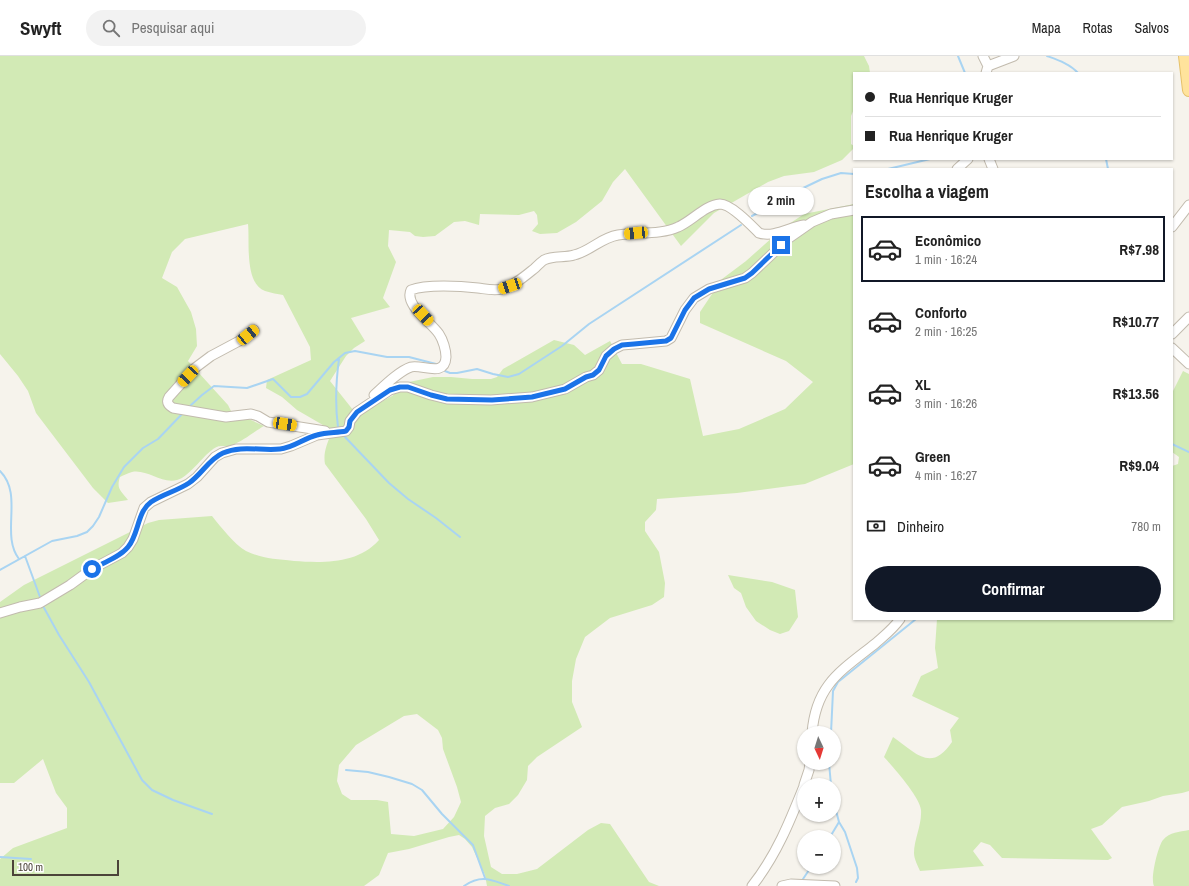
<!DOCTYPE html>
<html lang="pt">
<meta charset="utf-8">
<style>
:root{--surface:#fff;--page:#f2f2f2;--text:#222;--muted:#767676;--line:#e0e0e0;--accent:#111827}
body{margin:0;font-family:"Archivo Narrow",sans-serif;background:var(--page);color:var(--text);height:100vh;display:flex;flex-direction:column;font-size:15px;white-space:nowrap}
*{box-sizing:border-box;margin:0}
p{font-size:13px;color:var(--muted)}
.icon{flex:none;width:22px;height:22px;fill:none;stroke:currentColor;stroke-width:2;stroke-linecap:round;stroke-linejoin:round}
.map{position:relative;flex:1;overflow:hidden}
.drawer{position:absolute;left:853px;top:112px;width:320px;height:452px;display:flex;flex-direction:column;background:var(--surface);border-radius:0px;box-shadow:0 1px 3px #0004}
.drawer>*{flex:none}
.banner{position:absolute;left:853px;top:16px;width:320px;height:88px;border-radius:0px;box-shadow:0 1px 3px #0004;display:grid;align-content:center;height:88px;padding:0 12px;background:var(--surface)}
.needle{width:26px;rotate:176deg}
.buttons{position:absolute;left:797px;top:670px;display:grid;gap:8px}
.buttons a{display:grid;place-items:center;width:44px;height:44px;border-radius:50%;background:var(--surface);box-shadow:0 1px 3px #0004;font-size:20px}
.scale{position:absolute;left:12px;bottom:10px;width:107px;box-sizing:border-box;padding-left:4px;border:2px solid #4b4439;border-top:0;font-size:11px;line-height:14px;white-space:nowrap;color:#4b4439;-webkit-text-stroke:3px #fff;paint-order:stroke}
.end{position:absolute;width:18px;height:18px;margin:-9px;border:5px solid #1a73e8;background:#fff;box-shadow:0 0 0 2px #fff}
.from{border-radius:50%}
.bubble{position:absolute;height:28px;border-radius:14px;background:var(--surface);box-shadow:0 1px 3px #0004;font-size:13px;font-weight:700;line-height:28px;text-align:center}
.car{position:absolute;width:12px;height:24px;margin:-12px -6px;border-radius:5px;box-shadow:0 0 3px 1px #0007;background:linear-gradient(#f5c518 24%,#345 0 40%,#f5c518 0 76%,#345 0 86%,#f5c518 0)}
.banner b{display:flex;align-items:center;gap:14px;height:38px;font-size:15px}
.banner b+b{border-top:1px solid var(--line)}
.banner i{width:10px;height:10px;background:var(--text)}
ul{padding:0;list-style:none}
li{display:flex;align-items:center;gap:12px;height:66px;margin:0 8px 6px;padding:0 4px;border:2px solid transparent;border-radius:0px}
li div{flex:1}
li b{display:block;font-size:15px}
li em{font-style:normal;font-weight:700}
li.active{border-color:var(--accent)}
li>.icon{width:36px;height:36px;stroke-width:1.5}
h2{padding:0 12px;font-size:18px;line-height:48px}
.pay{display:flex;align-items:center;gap:10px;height:44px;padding:0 12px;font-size:15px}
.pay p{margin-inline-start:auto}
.action{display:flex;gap:8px;margin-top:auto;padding:8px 12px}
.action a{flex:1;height:46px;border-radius:24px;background:var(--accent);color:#fff;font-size:16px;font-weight:700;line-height:46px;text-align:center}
header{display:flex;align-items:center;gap:24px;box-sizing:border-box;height:56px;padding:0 20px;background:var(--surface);border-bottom:1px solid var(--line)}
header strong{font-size:19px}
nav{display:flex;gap:22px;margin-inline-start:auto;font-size:14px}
.search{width:280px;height:36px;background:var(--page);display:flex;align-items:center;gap:10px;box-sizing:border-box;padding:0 14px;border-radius:22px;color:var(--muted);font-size:15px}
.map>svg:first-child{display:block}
.green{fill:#d2eab5;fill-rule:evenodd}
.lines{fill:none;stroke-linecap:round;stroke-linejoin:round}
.stream{stroke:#a9d4f2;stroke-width:2}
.minor-casing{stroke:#c2bbae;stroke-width:11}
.major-casing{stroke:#e6c16a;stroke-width:14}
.minor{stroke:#fff;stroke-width:9}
.major{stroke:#ffe39c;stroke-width:12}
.route{stroke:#1a73e8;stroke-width:5}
</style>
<header>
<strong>Swyft</strong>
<div class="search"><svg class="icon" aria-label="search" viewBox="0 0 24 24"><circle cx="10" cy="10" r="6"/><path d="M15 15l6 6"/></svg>Pesquisar aqui</div>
<nav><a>Mapa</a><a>Rotas</a><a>Salvos</a></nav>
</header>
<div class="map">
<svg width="1189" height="830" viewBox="0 0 1189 830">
<rect width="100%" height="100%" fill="#f6f3ec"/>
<path class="green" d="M0 0H864L869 10 870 17H854V53L851 60V88L854 90V92L842 104 814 116 784 120 768 126 714 157 681 190 625 113 613 126 602 145 576 166 557 177 540 178 532 175 538 168 537 159 534 155 519 159 480 158 479 169 465 165 454 166 435 180 423 181 415 180 410 176 389 174 388 190 396 206 383 242 390 251 351 262 365 285 354 292 346 300 330 325 357 359 392 340 409 326 433 321H451L472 323H491L497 321 503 313 554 284 574 289 585 299 610 285 622 308H641L690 323 703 380 739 373 785 353 813 326 786 305 700 267V256L722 223 746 205 783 172 804 158 854 148V408L805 428 737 437 657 443 656 454 645 466V475L659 496 665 527 664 541 652 549 610 562 585 581 576 603 572 625V646L582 671 537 701 528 710 527 724 518 739 509 748 495 752 485 760 484 780 491 811 502 818H517L537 813 588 774 601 767 610 768 649 826 659 830H487L485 819 472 791 465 783 459 779 449 781 409 793 388 797 379 819 364 830H0V803L13 792 67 772V752L56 737 43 703 14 727H0V546L24 529 148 467 159 464 212 460C221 471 234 488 246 495 263 503 275 503 294 505 323 507 358 508 379 484L366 463 325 408C323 397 327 388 331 378L335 376 297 354 282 341 266 332 267 324 311 304 310 291 283 239C278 238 271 237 265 235 244 227 250 186 248 168L185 183 172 196 162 222 177 231 191 256 196 273 197 290 188 305 228 349 231 355 264 370C255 375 242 386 232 389 224 392 220 387 212 394 202 401 189 421 177 424 161 428 147 413 132 416 128 417 124 419 120 421 116 433 121 435 128 444L108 447 93 432 36 357 28 335 18 320 0 298ZM417 658 438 674 442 682 443 693 457 731 461 746 454 761 443 773 414 780 391 778 388 746 377 744H351L342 738 337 725 339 709 356 689 404 660Z
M1183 315 1189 318V735L1182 737 1163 740 1149 745 1122 751 1102 769 1091 773 1112 802 1108 804 1002 802 990 789 981 786 973 795 984 810 920 815C918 810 914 803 914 797 914 783 922 769 921 754 920 741 893 711 884 701L893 681C916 697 931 717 952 686L950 674 959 662 912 640 921 620 938 612 935 592 937 563H1172V410L1178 408 1179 401 1172 396V337Z
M728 519 772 526 795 534 798 561 789 575 780 578 770 574 756 565 746 551 741 537 734 532Z
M1189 774V830H1154C1150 823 1158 790 1163 784 1170 776 1179 776 1189 774Z"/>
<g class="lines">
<path class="stream" d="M958 0 965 17
M1047 0C1058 4 1070 8 1078 17
M1106 103 1108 113
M888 113 930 103
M752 160 799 134 822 123 841 117 854 118
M445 315 450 317H457L477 313 493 318 508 321 519 318 562 290 589 268 741 169
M190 350 202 339 214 330 247 332 273 323 291 341H300L307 338 334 306 345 297 355 295 387 301H409L436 308
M338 371C335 349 336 325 339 303
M345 381 389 427 408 443 436 462 460 481
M1172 388 1189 396
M0 415C24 439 0 478 19 503
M25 500 40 541
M0 514 52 485 77 480 87 476 93 470 99 461 112 431 124 411 143 392 158 383 183 357
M43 550 59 579 89 626 142 724 152 734 173 744 212 758
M831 677 833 635 838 626 916 563
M829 707 831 729
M346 714 368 716 389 721 412 728 422 734 442 758 473 789 485 822
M834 747 839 766 845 776 857 812 858 822 856 826
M830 781 839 766
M0 801 31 803
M801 826 811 811
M464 830C482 818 491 824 509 830"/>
<g class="minor-casing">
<path id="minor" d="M983 0 988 10
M986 17 988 10 1014 0
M989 103 993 113
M957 113 968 103
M1172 171 1189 149
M254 274 241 284 211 300 195 312 169 341C166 346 168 349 173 352L226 361 251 358 258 360 268 366 325 375
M1172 278 1189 261
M1172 292 1189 308
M374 339C384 330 399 315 411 311 422 308 445 322 446 301 446 294 443 284 439 278 431 266 404 249 411 234 426 228 461 230 478 232 486 233 494 235 502 233 515 229 525 220 535 212 538 209 541 206 544 204 553 199 565 202 574 199 591 195 600 182 618 179 637 176 661 179 678 171 692 165 705 149 720 148 731 148 751 169 759 177 774 182 790 171 804 169
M0 557 20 551 40 547 70 529 92 513 122 497 128 491 133 483 144 452 151 446 188 428 197 421 215 401 222 397 236 393H281L291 390 317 379 346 375 349 371 350 365 357 356 390 334 400 331H408L431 339 447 343 491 344 532 341 565 333 586 321 593 319 599 314 606 300 614 293 622 289 634 288 666 285 671 282 685 254 694 242 709 233 745 222 752 217 789 182 812 166 831 158 854 154
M812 677C816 628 841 615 876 587 885 579 893 573 900 563
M804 729 809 714 810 707
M752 830C776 800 790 765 804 730
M782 830 791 828 835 830"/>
</g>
<g class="major-casing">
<path id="major" d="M1185 0 1189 34"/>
</g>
<use href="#minor" class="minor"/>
<use href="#major" class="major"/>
</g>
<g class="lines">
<path class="route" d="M92 513C103 507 120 501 128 491 139 478 137 456 151 446 163 438 177 435 189 427 202 418 209 403 223 397 241 389 261 395 280 393 293 392 304 382 317 379 327 376 337 377 346 375L349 371 350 365 357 356 390 334 400 331H408L431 339 447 343 492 344 532 341 565 333 586 321 593 319 599 314 606 300 614 293 622 289 634 288 666 285 671 282 685 254 694 242 709 233 745 222 752 217 781 189"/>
</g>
</svg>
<div class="buttons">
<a><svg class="needle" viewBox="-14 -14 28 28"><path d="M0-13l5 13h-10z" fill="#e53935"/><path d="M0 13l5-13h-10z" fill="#767676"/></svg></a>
<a>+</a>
<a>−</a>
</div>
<div class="scale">100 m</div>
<i class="end from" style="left:92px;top:513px"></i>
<i class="end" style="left:781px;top:189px"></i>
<div class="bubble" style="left:748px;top:131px;width:66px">2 min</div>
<i class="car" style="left:636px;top:177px;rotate:265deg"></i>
<i class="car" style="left:510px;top:230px;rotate:252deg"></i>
<i class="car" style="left:423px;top:259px;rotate:137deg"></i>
<i class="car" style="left:248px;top:279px;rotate:51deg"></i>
<i class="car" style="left:188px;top:320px;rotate:223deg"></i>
<i class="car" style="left:285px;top:368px;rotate:99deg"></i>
<div class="banner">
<b><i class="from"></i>Rua Henrique Kruger</b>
<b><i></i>Rua Henrique Kruger</b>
</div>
<section class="drawer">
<h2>Escolha a viagem</h2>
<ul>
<li class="active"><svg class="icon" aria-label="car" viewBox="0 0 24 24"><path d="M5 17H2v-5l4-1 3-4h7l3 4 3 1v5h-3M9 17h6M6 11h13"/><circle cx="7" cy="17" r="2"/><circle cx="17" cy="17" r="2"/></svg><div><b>Econômico</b><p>1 min · 16:24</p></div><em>R$7.98</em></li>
<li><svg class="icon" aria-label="car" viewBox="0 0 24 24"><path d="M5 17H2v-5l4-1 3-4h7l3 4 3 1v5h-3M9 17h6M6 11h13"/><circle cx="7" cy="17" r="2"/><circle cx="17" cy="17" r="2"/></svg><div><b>Conforto</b><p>2 min · 16:25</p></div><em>R$10.77</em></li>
<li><svg class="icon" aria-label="car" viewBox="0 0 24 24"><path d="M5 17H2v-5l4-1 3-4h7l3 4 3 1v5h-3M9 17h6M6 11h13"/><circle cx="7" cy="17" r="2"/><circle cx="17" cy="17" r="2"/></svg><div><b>XL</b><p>3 min · 16:26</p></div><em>R$13.56</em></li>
<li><svg class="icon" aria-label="car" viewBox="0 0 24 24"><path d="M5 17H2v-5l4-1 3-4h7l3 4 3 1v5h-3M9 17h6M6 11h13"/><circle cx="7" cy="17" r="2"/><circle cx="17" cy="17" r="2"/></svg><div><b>Green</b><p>4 min · 16:27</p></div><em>R$9.04</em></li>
</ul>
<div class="pay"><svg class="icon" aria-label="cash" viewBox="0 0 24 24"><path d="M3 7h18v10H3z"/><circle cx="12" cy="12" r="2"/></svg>Dinheiro<p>780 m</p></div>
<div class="action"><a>Confirmar</a></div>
</section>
</div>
